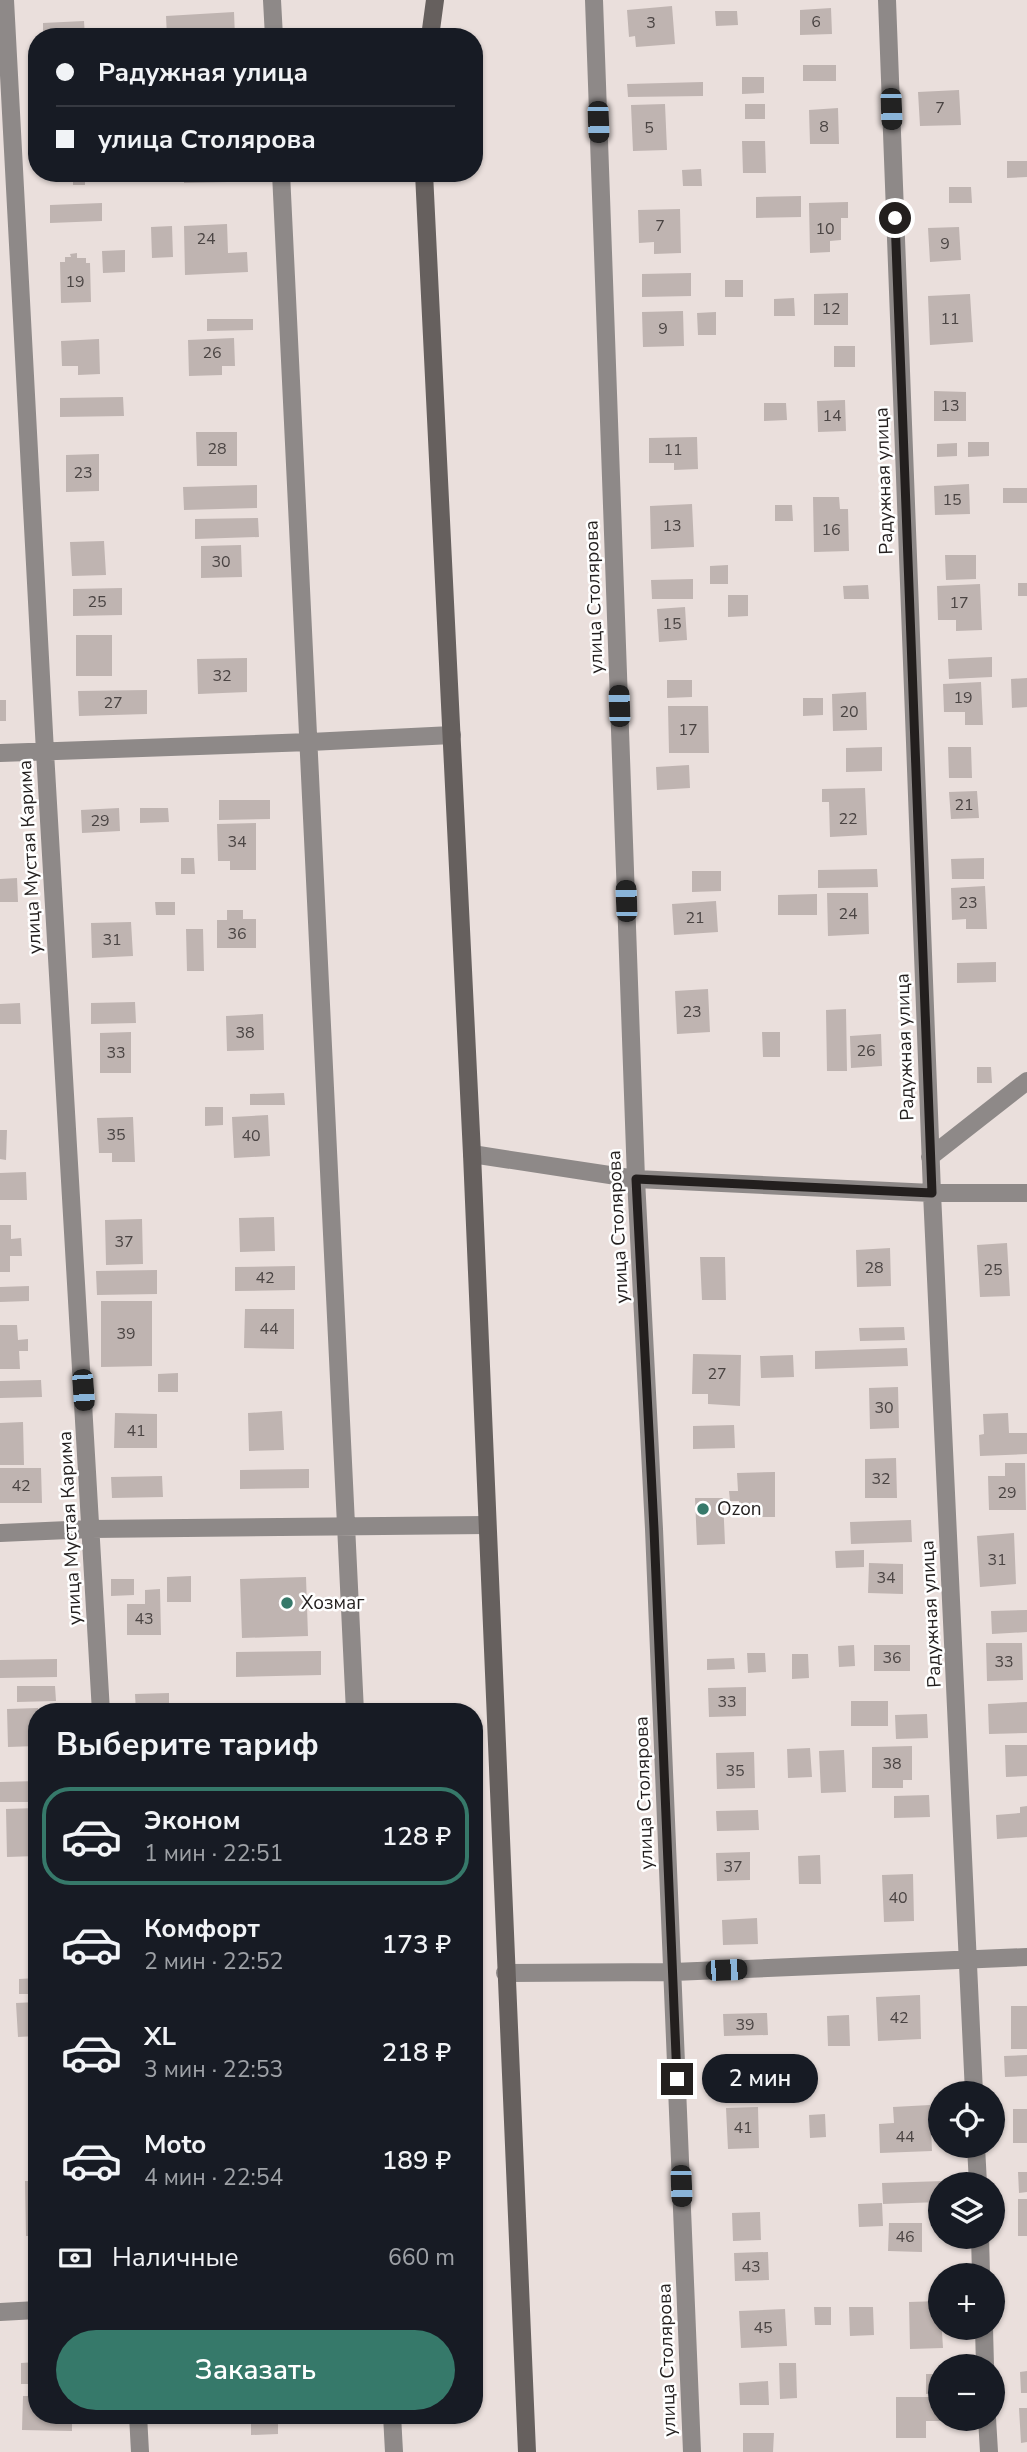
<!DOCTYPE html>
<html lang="ru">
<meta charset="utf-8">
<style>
:root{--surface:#171b24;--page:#20242c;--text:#f1f3f6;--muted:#9ea1a6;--line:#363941;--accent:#36796a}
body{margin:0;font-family:"Nunito Sans",sans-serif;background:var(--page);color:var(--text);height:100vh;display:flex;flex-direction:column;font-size:26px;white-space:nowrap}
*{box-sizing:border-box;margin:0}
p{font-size:23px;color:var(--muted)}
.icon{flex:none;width:38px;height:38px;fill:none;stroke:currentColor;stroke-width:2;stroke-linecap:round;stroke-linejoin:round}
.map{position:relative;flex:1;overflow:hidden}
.details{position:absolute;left:28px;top:1703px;width:455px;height:721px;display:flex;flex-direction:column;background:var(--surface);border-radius:28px;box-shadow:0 2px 5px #0004}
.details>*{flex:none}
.top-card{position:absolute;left:28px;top:28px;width:455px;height:154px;border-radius:28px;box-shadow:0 2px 5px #0004;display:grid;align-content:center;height:154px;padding:0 28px;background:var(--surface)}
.buttons{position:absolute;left:928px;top:2081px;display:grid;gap:14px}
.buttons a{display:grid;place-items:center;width:77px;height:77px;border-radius:50%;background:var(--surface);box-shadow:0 2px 5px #0004;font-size:35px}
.end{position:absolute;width:32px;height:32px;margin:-16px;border:9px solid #231f1e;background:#fff;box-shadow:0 0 0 4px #fff}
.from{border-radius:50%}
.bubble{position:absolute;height:49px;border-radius:24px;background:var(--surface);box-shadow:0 2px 5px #0004;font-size:23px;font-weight:600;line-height:49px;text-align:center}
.car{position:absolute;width:21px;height:42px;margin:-21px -10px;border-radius:9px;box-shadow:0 0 5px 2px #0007;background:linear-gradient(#222 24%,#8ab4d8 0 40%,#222 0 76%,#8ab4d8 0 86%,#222 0)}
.top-card b{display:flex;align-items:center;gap:24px;height:66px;font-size:26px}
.top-card b+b{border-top:2px solid var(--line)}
.top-card i{width:18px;height:18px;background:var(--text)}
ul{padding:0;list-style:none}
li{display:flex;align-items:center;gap:21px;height:98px;margin:0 14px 10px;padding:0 14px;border:4px solid transparent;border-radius:28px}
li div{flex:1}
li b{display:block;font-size:26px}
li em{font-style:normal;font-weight:600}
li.selected{border-color:var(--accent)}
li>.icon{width:63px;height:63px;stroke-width:1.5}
h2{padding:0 28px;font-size:32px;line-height:84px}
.pay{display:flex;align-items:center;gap:18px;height:77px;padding:0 28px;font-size:26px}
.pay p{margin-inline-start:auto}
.action{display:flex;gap:14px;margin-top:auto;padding:14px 28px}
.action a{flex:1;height:80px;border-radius:42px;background:var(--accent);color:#fff;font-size:28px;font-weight:600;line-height:80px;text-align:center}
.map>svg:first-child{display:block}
.building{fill:#bfb4b1}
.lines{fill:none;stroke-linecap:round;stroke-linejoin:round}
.minor{stroke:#8e8988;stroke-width:18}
.secondary{stroke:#66605e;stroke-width:18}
.route{stroke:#231f1e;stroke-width:9}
.poi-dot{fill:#36796a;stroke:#fff;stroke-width:2.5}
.labels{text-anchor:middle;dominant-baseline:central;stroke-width:5;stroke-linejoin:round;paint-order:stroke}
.number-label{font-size:16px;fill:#4a4443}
.street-label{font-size:19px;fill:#231f1e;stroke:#fff}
.poi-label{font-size:19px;fill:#231f1e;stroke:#fff;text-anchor:start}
</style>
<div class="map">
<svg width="1027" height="2452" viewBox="0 0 1027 2452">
<rect width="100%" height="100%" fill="#eadfdc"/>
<path class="building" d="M672 6 675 44 636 47 635 36 629 37 627 10Z
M831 8 832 34 800 35V10Z
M715 11H737L738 25 716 26Z
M234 12 235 37H167L166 16Z
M84 21 85 37H43V23Z
M803 65H836V81H803Z
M742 77H764V93L742 94Z
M703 82V96L628 97 627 84Z
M959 90 961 125 920 126 918 92Z
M665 104 667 150 633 151 631 105Z
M745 104H765V119H745Z
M838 108 839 144H810L809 110Z
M742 141H765L766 173H743Z
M1007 161H1027V177L1007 178Z
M701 169 702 186H683L682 170Z
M54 173H89V178H85V185H73V177H54Z
M184 173H228V182L184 183Z
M949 187H971L972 203H949Z
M801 196V217L756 218V197Z
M848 202V218H841V240L830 241V252L810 253 809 203Z
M102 203V221L50 223V205Z
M680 209 681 253 654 254V242L639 243 638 210Z
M227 224 228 253 247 252 248 272 185 275 184 226Z
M172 226 173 257 152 258 151 227Z
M959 227 961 260 930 262 928 228Z
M125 250V272L103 273 102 251Z
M77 253V258H86V263H90L91 302 61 303 60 262H65V257H71L70 254Z
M691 273V296L642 297V274Z
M725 280H743V297H725Z
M848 293V325H814V294Z
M970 294 973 342 930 345 928 296Z
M794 298 795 316H774V299Z
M683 311 684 346 643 347 642 312Z
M716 312V335H698L697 313Z
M207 319H253V330L207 331Z
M234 338 235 366H222V375L189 376 188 340Z
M99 339 100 374 78 375V366H62L61 341Z
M834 346H855V367H834Z
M934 391 966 392V421H934Z
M123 397 124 416 60 417V398Z
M845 400 846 431 818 432 817 401Z
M764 403H786L787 420 764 421Z
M196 432H237V466H197Z
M697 437 698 469 674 470V463H649V438Z
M968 442H989V456L968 457Z
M957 443V456L937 457V444Z
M99 454V491L66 492V455Z
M969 484 970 514 935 515 934 486Z
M257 485V508L184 510 183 487Z
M1003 488H1027V503H1003Z
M813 497H839L840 509H848L849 551 814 552Z
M692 504 694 547 651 549 650 506Z
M775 505H792L793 521H775Z
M258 518 259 537 195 539V519Z
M104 541 106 575 72 576 70 542Z
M241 545 242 577 201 578V546Z
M945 555H976V579L946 580Z
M728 565V584H710V566Z
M693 579V599H652L651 580Z
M1018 583H1027V596H1018Z
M980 584 982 630 956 631V620H938L937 586Z
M868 585 869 599H844L843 586Z
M122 588V615L73 616V589Z
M728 595H748V616L728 617Z
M685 607 687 640 659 642 657 609Z
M76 635H112V676H76Z
M992 657V677L949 679 948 659Z
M247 658V692L198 694 197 659Z
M1027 678V707L1012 708 1011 679Z
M667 680H692V697L667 698Z
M981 682 983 725H965V712H944L943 684Z
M147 690V714L79 716 78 691Z
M866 692 867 730 833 731 832 694Z
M803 698H823V715L803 716Z
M0 700H6V721H0Z
M668 706H708L709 753H669Z
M882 747V771L846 772V748Z
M948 747H971L972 778H949Z
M689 765 690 788 657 790 656 767Z
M865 788 867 835 830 837 829 802H822V789Z
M977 791 979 818 951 819 949 792Z
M219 800H270V819L219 820Z
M119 808 120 831 82 833 81 810Z
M140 808H168L169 822 140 823Z
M256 823V870H230V861H218L217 824Z
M181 858H194L195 874H181Z
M984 858V879H952L951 859Z
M877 869 878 887 818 888V870Z
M692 871H721V891L692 892Z
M17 878 18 902H0V879Z
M985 886 987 929H966V919L952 920 951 888Z
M827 893H868L869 934 828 936Z
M817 894V915H778V895Z
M716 901 718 932 674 935 672 904Z
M155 902H175V915H156Z
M227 910H243V919H256V948H217V920H227Z
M131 922 133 956 92 958 91 923Z
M186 929H203L204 971H187Z
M996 962V982L957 983V963Z
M708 989 710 1032 677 1034 675 991Z
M135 1002 136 1023 91 1024V1003Z
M20 1003 21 1024H0V1004Z
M846 1009 847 1071H827L826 1010Z
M263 1014 264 1050 227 1051 226 1016Z
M131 1032V1073H100V1033Z
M762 1032H780V1057H763Z
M881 1034 882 1066 851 1068 850 1036Z
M977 1067H991L992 1083H977Z
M284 1093 285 1105H250V1094Z
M205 1107H223V1125L205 1126Z
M268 1115 270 1156 234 1158 232 1117Z
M133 1117 135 1162H112V1153H99L97 1118Z
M0 1130H7L6 1160 0 1159Z
M26 1172 27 1200H0V1173Z
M274 1217 275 1251 240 1252 239 1218Z
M142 1219 143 1264 106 1265 105 1220Z
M0 1225H11V1239L21 1238 22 1256H10V1272H0Z
M1007 1243 1010 1296 980 1297 977 1245Z
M890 1248 891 1286 857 1287 856 1250Z
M700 1257H725L726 1300H702Z
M295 1266V1290L235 1291V1267Z
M157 1270V1294L97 1295 96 1271Z
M29 1286V1301L0 1302V1287Z
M101 1301H152V1366L101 1367Z
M245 1309H294V1349L244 1348Z
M0 1325H17L18 1340 28 1339V1351H19L20 1369H0Z
M904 1327 905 1340 860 1341 859 1328Z
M907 1348 908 1366 815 1369V1351Z
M693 1354 741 1355 740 1406 708 1404V1394H692Z
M793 1355 794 1377 761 1378 760 1356Z
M178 1373V1392H158V1374Z
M41 1380 42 1397 0 1398V1381Z
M898 1387 899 1428 870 1429 869 1388Z
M282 1411 284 1450 249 1451 248 1413Z
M115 1413 157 1414V1448H114Z
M1008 1413 1009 1433H1027V1454L980 1456 979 1435 984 1434 983 1414Z
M23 1422 24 1465H0V1423Z
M734 1425 735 1448 693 1449V1426Z
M896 1458 897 1498H865V1459Z
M1005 1463H1025L1026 1510H989L988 1476H1005Z
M0 1468H41L42 1503H0Z
M309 1469V1488L240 1489V1470Z
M775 1472V1517H739V1501H730L729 1491H738L737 1473Z
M162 1476 163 1497 112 1498 111 1477Z
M695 1498H723L725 1544 697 1545Z
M911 1520 912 1542 851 1544 850 1522Z
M1014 1533 1016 1584 980 1587 977 1536Z
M864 1550V1567L836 1568 835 1551Z
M869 1563 903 1564V1594L868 1593Z
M191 1576V1602H167V1577Z
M306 1577 308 1636 242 1638 240 1579Z
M111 1579H134V1595L111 1596Z
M160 1589 161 1635H127V1604H145V1590Z
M1027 1610V1632L992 1634 991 1611Z
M986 1643H1022L1023 1680 987 1681Z
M854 1645 855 1666 839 1667 838 1646Z
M874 1645H910V1671H874Z
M321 1651V1675L236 1677V1652Z
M747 1653H765L766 1672 748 1673Z
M792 1654H808L809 1678 792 1679Z
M734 1658 735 1669 707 1670V1659Z
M57 1659V1677L0 1678V1660Z
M17 1686H55L56 1701 17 1702Z
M746 1687V1716L709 1717 708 1688Z
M169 1693V1712H136L135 1694Z
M851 1701H888V1726H851Z
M1027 1702V1733L989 1734 988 1704Z
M38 1708 37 1746 8 1747 7 1709Z
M927 1714 928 1738 896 1739 895 1715Z
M1005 1745H1027V1776L1006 1777Z
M912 1746V1780H903V1788H872V1747Z
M810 1748 812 1777 788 1778 787 1749Z
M844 1750 846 1792 821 1793 819 1751Z
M754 1752 755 1788 717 1789 716 1753Z
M37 1781V1802H0V1782Z
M929 1795 930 1817 894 1818V1796Z
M1027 1806V1837L997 1839 996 1815 1020 1813V1807Z
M37 1808V1856L7 1857 6 1809Z
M758 1810 759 1830 717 1831 716 1811Z
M750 1852V1880L717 1881 716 1853Z
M820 1855 821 1884H799L798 1856Z
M913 1874 914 1921 884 1922 882 1875Z
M33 1879H37V1905H33Z
M757 1918 758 1944 723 1945 722 1920Z
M37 1978V1994H19V1979Z
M920 1995 921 2039 878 2041 876 1997Z
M37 2002V2036L18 2037 16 2003Z
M1011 2006H1027V2049H1011Z
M767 2013 768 2035 724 2036 723 2014Z
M849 2015 850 2046H828L827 2016Z
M1027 2055V2076L1005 2077 1004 2056Z
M930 2105 932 2151 880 2153 879 2124 894 2123 893 2107Z
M758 2107 759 2148 728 2149 726 2108Z
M1013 2109H1027V2143H1013Z
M825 2114 826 2137 810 2138 809 2115Z
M1018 2172H1027V2192L1019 2193Z
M25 2181H37V2236H26Z
M944 2181 945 2184H940V2202L883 2204 882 2183Z
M1018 2199H1027V2236H1018Z
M882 2203 883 2226 859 2227 858 2204Z
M760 2212 761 2240 733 2241 732 2213Z
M889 2223H922V2252L888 2251Z
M768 2252 769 2280 735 2281 734 2253Z
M940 2301 943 2348 910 2349 909 2302Z
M814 2307H831V2325H815Z
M849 2307H873L874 2335 850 2336Z
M785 2309 787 2346 741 2348 739 2311Z
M37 2362V2384H21V2363Z
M779 2363H796L797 2398 780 2399Z
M1027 2371V2393H1021L1020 2372Z
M926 2374H940V2393L926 2394Z
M768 2381 769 2405H740L739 2383Z
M23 2396H37V2415H72V2431L22 2430Z
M896 2397H940L941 2421H926V2438H896Z
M1019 2408H1027V2442L1021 2443Z
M251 2415H278V2434L251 2435Z
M743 2433H774L773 2452H743Z"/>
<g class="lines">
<path class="minor" d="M5 0 45 752 101 1712
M272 0 274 37
M594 0 636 1179 654 1529 692 2452
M887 0 932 1193 974 2093
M281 173 355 1712
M0 753 310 742 452 735
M472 1154 636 1179 932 1193H1027
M930 1157 1027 1081
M0 1533 91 1529 487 1525
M505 1973 673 1972 1027 1957
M976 2146 978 2184
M980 2236 981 2275
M0 2312 37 2310
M984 2328 985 2366
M138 2415 140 2452
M392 2415 394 2452
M987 2418 989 2452"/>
<path class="secondary" d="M430 37 435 0
M424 173 472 1154 527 2452"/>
</g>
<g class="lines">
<path class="route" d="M677 2079 654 1529 636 1179 932 1193 895 218"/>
</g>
<g class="poi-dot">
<circle cx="703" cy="1509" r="7"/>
<circle cx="287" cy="1603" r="7"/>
</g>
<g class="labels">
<g class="number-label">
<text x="816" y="22">6</text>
<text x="651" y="23">3</text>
<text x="940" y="108">7</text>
<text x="824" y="127">8</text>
<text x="649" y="128">5</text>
<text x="660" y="226">7</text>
<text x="825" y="229">10</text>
<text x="206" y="239">24</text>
<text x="945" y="244">9</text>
<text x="75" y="282">19</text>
<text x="831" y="309">12</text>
<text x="950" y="319">11</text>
<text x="663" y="329">9</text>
<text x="212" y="353">26</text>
<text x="950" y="406">13</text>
<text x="832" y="416">14</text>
<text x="217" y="449">28</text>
<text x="673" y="450">11</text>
<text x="83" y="473">23</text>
<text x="952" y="500">15</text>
<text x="672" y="526">13</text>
<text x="831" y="530">16</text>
<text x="221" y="562">30</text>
<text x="97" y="602">25</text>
<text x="959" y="603">17</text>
<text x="672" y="624">15</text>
<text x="222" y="676">32</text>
<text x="963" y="698">19</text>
<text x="113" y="703">27</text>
<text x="849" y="712">20</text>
<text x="688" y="730">17</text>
<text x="964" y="805">21</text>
<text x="848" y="819">22</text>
<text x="100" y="821">29</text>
<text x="237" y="842">34</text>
<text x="968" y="903">23</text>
<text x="848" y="914">24</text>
<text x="695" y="918">21</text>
<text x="237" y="934">36</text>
<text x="112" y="940">31</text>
<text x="692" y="1012">23</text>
<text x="245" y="1033">38</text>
<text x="866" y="1051">26</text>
<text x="116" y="1053">33</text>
<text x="116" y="1135">35</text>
<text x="251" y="1136">40</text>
<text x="124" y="1242">37</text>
<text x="874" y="1268">28</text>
<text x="993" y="1270">25</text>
<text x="265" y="1278">42</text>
<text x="269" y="1329">44</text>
<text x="126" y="1334">39</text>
<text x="717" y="1374">27</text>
<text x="884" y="1408">30</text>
<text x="136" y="1431">41</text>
<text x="881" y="1479">32</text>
<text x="21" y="1486">42</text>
<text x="1007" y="1493">29</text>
<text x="997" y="1560">31</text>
<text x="886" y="1578">34</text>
<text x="144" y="1619">43</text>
<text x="892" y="1658">36</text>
<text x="1004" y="1662">33</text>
<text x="727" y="1702">33</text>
<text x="892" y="1764">38</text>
<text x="735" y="1771">35</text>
<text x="733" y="1867">37</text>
<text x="898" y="1898">40</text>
<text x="899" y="2018">42</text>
<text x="745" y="2025">39</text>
<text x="743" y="2128">41</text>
<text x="905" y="2137">44</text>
<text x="905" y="2237">46</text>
<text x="751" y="2267">43</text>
<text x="763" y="2328">45</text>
</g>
<g class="street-label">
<text transform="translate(884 481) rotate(-92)">Радужная улица</text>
<text transform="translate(594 597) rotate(-92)">улица Столярова</text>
<text transform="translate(30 857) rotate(-93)">улица Мустая Карима</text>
<text transform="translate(905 1047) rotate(-92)">Радужная улица</text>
<text transform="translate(618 1227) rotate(-93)">улица Столярова</text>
<text transform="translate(70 1528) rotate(-93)">улица Мустая Карима</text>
<text transform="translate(931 1614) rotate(-93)">Радужная улица</text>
<text transform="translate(644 1793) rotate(-92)">улица Столярова</text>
<text transform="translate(667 2360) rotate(-92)">улица Столярова</text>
</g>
<g class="poi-label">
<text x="717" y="1509">Ozon</text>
<text x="301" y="1603">Хозмаг</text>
</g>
</g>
</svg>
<div class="buttons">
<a><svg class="icon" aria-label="locate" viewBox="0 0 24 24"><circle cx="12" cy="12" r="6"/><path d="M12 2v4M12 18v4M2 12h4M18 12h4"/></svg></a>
<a><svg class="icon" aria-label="layers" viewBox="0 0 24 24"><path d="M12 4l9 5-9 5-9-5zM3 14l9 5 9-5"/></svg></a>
<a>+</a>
<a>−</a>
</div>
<i class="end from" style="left:895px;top:218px"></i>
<i class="end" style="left:677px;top:2079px"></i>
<div class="bubble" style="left:702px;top:2054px;width:116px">2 мин</div>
<i class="car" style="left:891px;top:109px;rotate:178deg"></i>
<i class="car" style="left:598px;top:122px;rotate:178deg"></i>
<i class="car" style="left:619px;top:706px;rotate:358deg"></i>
<i class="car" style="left:626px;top:901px;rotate:358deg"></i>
<i class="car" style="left:83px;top:1390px;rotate:176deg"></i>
<i class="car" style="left:726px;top:1970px;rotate:88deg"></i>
<i class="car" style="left:681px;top:2186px;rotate:178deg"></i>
<div class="top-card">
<b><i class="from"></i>Радужная улица</b>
<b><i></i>улица Столярова</b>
</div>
<section class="details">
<h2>Выберите тариф</h2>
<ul>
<li class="selected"><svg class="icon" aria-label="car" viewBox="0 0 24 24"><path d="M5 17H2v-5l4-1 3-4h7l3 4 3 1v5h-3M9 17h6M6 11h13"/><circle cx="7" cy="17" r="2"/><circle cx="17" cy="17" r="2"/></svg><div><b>Эконом</b><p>1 мин · 22:51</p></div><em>128 ₽</em></li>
<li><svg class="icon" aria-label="car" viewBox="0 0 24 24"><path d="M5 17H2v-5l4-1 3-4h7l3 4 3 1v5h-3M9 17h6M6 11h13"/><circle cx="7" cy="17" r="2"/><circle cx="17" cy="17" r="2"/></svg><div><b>Комфорт</b><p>2 мин · 22:52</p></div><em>173 ₽</em></li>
<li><svg class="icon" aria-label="car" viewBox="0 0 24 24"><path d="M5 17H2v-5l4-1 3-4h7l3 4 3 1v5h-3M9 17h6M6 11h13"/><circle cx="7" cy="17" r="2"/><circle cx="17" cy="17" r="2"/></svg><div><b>XL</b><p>3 мин · 22:53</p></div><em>218 ₽</em></li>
<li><svg class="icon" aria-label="car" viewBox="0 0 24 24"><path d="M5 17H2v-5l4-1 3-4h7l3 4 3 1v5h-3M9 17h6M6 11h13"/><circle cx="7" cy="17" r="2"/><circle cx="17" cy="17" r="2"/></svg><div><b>Moto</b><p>4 мин · 22:54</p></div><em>189 ₽</em></li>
</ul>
<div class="pay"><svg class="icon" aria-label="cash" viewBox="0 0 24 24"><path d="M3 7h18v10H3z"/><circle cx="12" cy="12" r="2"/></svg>Наличные<p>660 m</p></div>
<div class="action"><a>Заказать</a></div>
</section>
</div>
